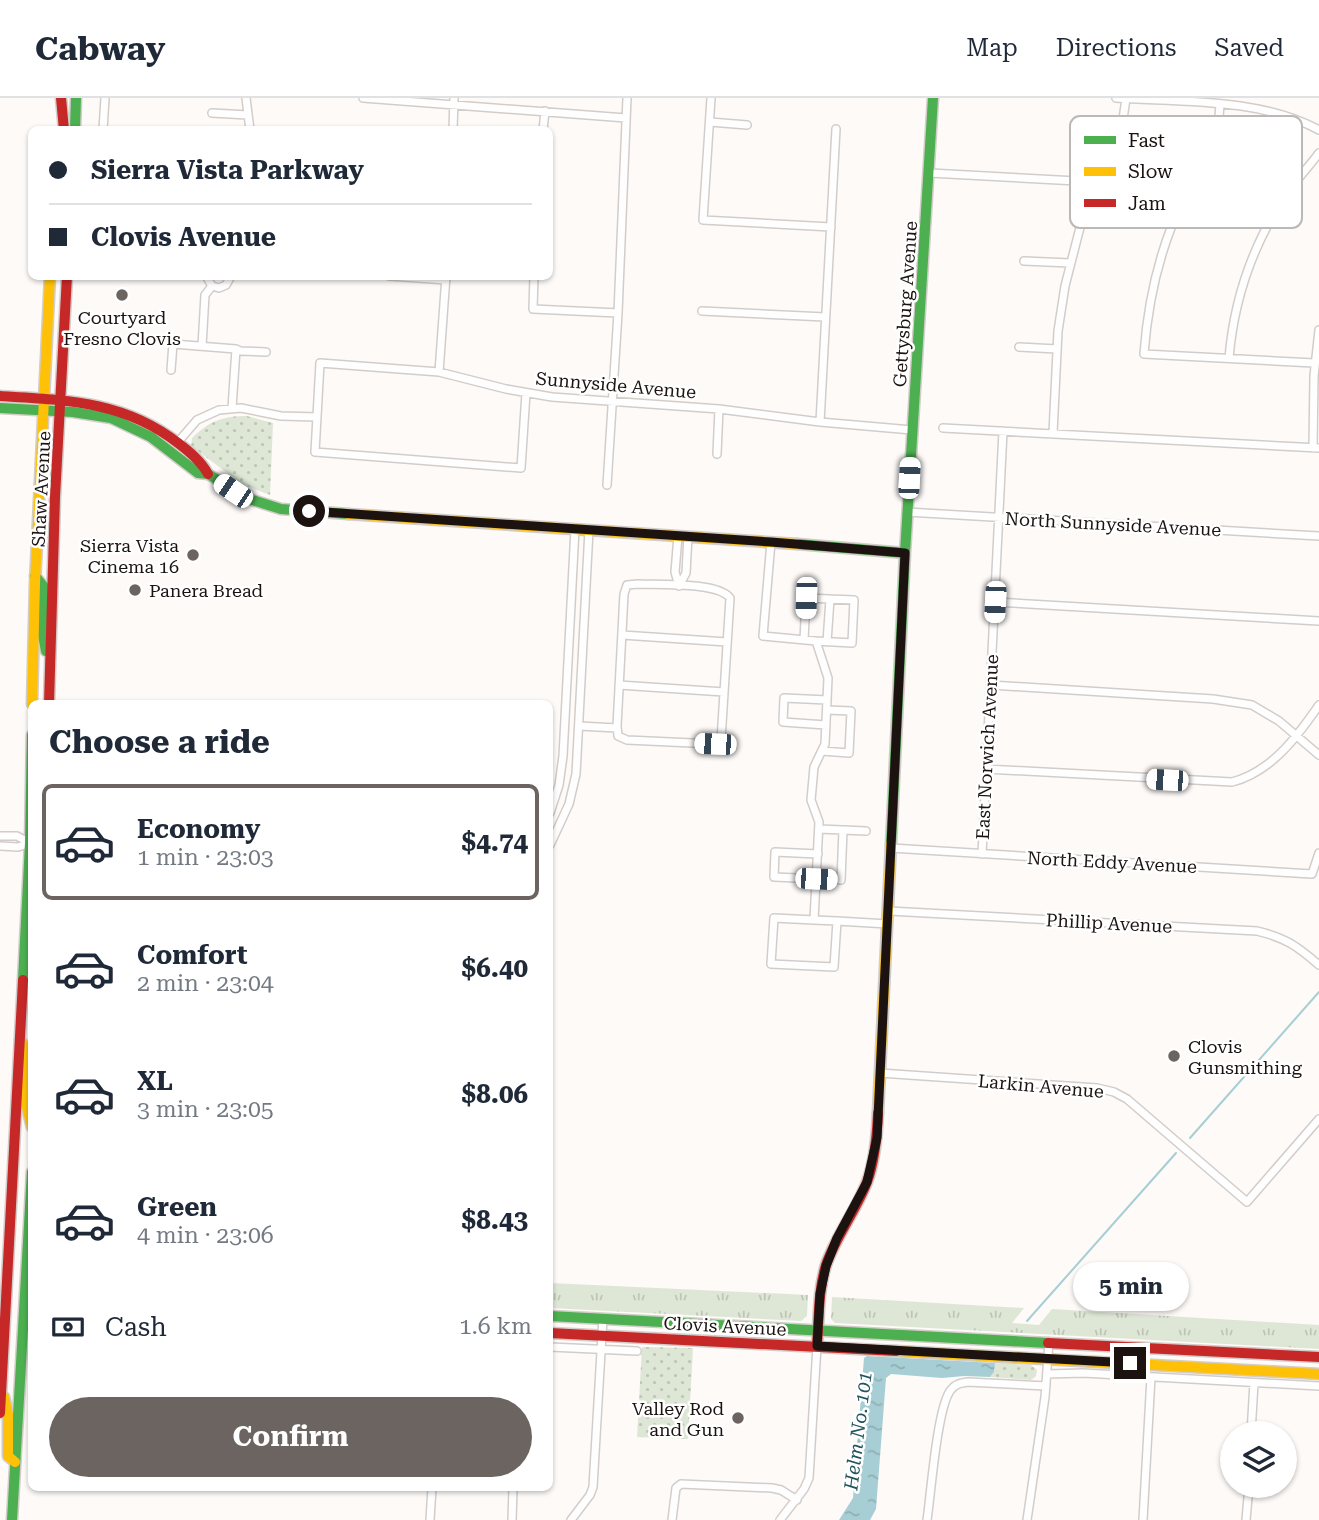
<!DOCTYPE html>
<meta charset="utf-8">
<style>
:root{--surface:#fff;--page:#f6f6f7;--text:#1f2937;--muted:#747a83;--line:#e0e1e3;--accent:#6b6461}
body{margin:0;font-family:"Roboto Serif",serif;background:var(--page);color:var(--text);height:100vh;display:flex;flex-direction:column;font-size:26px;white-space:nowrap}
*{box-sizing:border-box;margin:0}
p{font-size:23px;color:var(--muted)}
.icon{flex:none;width:38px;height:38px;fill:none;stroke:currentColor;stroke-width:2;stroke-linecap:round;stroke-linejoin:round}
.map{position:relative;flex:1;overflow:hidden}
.side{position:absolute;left:28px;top:602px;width:525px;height:791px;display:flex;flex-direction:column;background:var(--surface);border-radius:10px;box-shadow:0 2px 5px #0004}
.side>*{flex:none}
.banner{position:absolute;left:28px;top:28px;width:525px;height:154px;border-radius:10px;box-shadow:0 2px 5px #0004;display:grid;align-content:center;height:154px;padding:0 21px;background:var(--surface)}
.controls{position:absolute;left:1220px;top:1323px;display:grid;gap:14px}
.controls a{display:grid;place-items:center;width:77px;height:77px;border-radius:50%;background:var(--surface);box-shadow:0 2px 5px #0004;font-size:35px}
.end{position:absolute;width:32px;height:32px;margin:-16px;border:9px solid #1c1310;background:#fff;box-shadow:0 0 0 4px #fff}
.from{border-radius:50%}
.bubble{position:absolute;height:49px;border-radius:24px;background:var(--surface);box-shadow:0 2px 5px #0004;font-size:23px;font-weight:700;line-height:49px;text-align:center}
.car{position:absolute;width:21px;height:42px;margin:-21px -10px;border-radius:9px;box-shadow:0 0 5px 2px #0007;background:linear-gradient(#fff 24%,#345 0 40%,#fff 0 76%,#345 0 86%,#fff 0)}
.banner b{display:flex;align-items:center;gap:24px;height:66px;font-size:26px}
.banner b+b{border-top:2px solid var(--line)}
.banner i{width:18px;height:18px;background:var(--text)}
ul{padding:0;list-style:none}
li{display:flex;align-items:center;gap:21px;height:116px;margin:0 14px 10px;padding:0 7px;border:4px solid transparent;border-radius:10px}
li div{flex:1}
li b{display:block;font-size:26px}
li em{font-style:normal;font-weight:700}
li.selected{border-color:var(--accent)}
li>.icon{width:63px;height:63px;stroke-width:1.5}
h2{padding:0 21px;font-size:32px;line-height:84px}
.pay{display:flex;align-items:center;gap:18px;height:77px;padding:0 21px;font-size:26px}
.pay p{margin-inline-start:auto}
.primary-button{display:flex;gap:14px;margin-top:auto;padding:14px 21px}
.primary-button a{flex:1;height:80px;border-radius:42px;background:var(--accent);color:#fff;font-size:28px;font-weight:700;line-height:80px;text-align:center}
header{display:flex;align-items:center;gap:42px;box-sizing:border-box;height:98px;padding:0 35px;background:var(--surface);border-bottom:2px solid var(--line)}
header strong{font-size:33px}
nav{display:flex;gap:38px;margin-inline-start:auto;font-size:24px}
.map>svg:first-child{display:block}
.grass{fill:url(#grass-dots)}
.park{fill:url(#park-tufts)}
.water{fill:url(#water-ripples)}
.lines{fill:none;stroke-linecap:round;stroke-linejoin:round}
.stream{stroke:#a6ced4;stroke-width:2}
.street-casing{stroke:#d3cdca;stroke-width:10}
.fast-casing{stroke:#d3cdca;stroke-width:13}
.slow-casing{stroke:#d3cdca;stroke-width:13}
.jam-casing{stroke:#d3cdca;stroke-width:13}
.street{stroke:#fffefe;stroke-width:7}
.fast{stroke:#4caf50;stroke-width:10}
.slow{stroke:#ffc107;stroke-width:10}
.jam{stroke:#c62828;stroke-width:10}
.route{stroke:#1c1310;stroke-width:9}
.poi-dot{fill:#6b6461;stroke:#fff;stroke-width:2.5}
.labels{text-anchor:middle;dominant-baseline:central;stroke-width:5;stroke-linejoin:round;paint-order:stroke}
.street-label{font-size:18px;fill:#1c1310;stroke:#fff}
.poi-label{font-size:18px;fill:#1c1310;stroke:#fff;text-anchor:end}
.water-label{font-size:19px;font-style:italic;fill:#21545c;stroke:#fff}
.key{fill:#fff;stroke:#bbb8b7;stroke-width:2}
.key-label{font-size:19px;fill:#1c1310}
</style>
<header>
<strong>Cabway</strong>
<nav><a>Map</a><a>Directions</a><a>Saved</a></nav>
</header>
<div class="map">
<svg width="1319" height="1422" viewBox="0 0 1319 1422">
<defs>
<pattern id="grass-dots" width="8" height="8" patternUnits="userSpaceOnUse" patternTransform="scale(1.75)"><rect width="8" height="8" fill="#dee7d5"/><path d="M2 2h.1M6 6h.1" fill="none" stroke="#bec5b6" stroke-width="1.8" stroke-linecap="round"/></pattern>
<pattern id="park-tufts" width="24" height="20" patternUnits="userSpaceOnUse" patternTransform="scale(1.75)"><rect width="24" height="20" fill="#dee7d5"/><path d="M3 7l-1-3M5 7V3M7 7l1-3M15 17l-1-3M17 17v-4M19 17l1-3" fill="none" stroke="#bec5b6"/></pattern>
<pattern id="water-ripples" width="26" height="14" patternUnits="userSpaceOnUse" patternTransform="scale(1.75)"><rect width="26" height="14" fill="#a6ced4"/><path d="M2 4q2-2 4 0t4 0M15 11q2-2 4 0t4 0" fill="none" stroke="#8eb0b5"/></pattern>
</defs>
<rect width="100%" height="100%" fill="#fdfaf8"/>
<path class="grass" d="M247 318 273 325 270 397 242 386 191 348 192 340C209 323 223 318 247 318Z
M642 1249 693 1250 688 1341 637 1339Z
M995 1265 1031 1267 1037 1272 1036 1278 1031 1282 990 1279 994 1274Z"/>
<path class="park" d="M550 1185 808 1197 807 1218 801 1223 550 1210Z
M832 1199 1024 1210 1012 1225 1039 1227 1052 1211 1319 1227V1251L835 1225 831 1221Z"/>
<path class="water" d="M867 1258 995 1265 994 1274 990 1279 964 1278 942 1280 891 1276 886 1280 876 1411 870 1422H839L853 1400 864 1260Z"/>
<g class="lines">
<path class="stream" d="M1190 1040 1319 894
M1027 1223 1176 1055"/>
<g class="street-casing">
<path id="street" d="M246 0 250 32
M363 0 626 20
M711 0 703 122 831 129
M1116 0C1181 4 1261 0 1319 32
M1220 6C1218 52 1202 62 1184 100 1160 149 1148 201 1144 256L1314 265
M212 15 248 17
M710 24 747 27
M103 32 105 0
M453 32 454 0
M543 32 545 13
M930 75 1096 84
M1024 163 1070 165
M206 178 212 188 219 190 226 187 231 178
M389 178 446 182
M534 178 533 211 618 215
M702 213 825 219
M202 248 205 197 212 188
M1019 249 1057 251
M1229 260C1234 201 1252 148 1285 98 1295 83 1308 70 1319 55
M171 272 173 246 236 251
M439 274 446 178
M526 295 521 370 315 354 320 265 439 274 506 291 552 299 719 311 820 324 912 332
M232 310 236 251 240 253 266 254
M820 324 836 31
M943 330 1319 350
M1053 335 1058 233 1065 188 1084 114 1121 34 1126 1
M178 344 197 322 219 312 241 310 281 318 317 319
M1313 350 1314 278 1319 232
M717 356 719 311
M607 387 618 215 627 0
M907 414 1319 438
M678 438 675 474 679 488
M771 444 763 538 816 543 828 580 825 646 814 669 811 702 819 724 814 822 774 820 771 866 834 869 837 823 888 826
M638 486C659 487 718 484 730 500L721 642 714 646 627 642 618 638 617 628 624 496 627 487Z
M679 488 686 475 688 438
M995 504 1319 523
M622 537 727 544
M804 542 806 500 854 502 852 545 816 543
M827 544 830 501
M619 587 724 594
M991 587 1213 601 1252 607 1279 623 1319 657
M826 627 783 624 784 600 827 602
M579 628 617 630
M822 653 849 655 851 613 827 612
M986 671 1232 684C1271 674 1297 639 1319 607
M550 715 559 687 563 658 575 431
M843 732 866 733
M0 738H17L30 745
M550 747 569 706 576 676 589 432
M0 748 18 749 31 745
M891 750 1312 776 1319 755
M818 756 775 754 774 779 841 782 843 732 819 731
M982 756 1003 333
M889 813 1257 833C1286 840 1297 848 1319 867
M814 822 837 823
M880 975 1097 990 1114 994 1127 1001 1247 1104 1319 1021
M550 1249 637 1253
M1047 1276 1083 1275 1319 1288
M1251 1335 1254 1285
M430 1422 432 1390
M512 1422 513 1390
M571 1422 590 1397 593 1389 603 1220
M672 1422 676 1390 681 1386 772 1390 781 1392 797 1402
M780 1422 804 1391 809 1380 817 1248
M927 1422C931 1395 937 1312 950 1293 955 1286 960 1285 968 1284L1046 1288
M1027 1422 1045 1299 1049 1244
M1143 1422 1151 1279
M1246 1422 1249 1388"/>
</g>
<g class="fast-casing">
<path id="fast" d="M75 32 76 0
M0 310 73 314 111 320 151 339 198 375 208 376 249 401 281 411 348 416
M797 446 905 455
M35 478 44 489 43 537 46 553
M891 746 905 455 933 0
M23 882 30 745 32 637
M550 1218 1048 1245
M12 1422 32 1074"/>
</g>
<g class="slow-casing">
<path id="slow" d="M348 416 797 446
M32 606 35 485 50 178
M20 942 27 952 26 1006 32 1029
M878 1015 891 746
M896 1253 1319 1276
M4 1299 8 1316V1358L15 1364"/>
</g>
<g class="jam-casing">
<path id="jam" d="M61 0 64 32
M0 298C66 302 124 303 178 345 190 354 201 363 208 376
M49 606 55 399 67 178
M550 1235 896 1253
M1048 1245 1319 1259
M817 1248C819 1221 818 1193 826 1167 836 1138 856 1113 867 1084 875 1063 877 1038 878 1015
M0 1315 23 882"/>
</g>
<use href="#street" class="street"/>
<use href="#fast" class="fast"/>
<use href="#slow" class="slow"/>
<use href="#jam" class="jam"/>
</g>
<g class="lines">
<path class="route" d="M309 413 771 444 905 455 877 1040 867 1084 837 1140 826 1168 820 1196 817 1248 1130 1265"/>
</g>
<g class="poi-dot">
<circle cx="122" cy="197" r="7"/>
<circle cx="193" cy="457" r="7"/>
<circle cx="135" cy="492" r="7"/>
<circle cx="1174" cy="958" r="7"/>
<circle cx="738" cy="1320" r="7"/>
</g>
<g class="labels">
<g class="street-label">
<text transform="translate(905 206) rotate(-86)">Gettysburg Avenue</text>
<text transform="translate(616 287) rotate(5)">Sunnyside Avenue</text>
<text transform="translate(41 391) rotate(-87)">Shaw Avenue</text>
<text transform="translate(1113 426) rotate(3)">North Sunnyside Avenue</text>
<text transform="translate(987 649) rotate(-87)">East Norwich Avenue</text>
<text transform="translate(1112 764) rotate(3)">North Eddy Avenue</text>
<text transform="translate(1109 825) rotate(3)">Phillip Avenue</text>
<text transform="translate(1041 988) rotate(5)">Larkin Avenue</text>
<text transform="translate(725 1228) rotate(3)">Clovis Avenue</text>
</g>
<g class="poi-label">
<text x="122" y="219" text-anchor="middle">Courtyard<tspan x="122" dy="21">Fresno Clovis</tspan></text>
<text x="179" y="447">Sierra Vista<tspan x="179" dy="21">Cinema 16</tspan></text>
<text x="149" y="492" text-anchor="start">Panera Bread</text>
<text x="1188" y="948" text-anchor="start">Clovis<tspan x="1188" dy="21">Gunsmithing</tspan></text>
<text x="724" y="1310">Valley Rod<tspan x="724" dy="21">and Gun</tspan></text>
</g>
<g class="water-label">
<text transform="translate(858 1333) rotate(-83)">Helm No. 101</text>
</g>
</g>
<rect x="1070" y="18" width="232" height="112" rx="10" class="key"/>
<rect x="1084" y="38" width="32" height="8" fill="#4caf50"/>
<rect x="1084" y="69" width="32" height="9" fill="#ffc107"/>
<rect x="1084" y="101" width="32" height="8" fill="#c62828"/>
<g class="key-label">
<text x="1128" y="49">Fast</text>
<text x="1128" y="80">Slow</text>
<text x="1128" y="112">Jam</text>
</g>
</svg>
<div class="controls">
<a><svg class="icon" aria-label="layers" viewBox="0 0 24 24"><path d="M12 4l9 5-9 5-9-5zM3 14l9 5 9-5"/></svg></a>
</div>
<i class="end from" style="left:309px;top:413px"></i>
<i class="end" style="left:1130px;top:1265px"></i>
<div class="bubble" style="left:1073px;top:1164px;width:116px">5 min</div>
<i class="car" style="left:909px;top:380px;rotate:3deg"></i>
<i class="car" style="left:233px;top:393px;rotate:304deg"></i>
<i class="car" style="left:806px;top:500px;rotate:182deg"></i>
<i class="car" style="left:995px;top:504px;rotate:183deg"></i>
<i class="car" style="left:715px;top:646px;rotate:272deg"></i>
<i class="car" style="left:1167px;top:682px;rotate:273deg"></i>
<i class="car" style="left:816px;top:781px;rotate:92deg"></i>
<div class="banner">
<b><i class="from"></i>Sierra Vista Parkway</b>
<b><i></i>Clovis Avenue</b>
</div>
<section class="side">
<h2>Choose a ride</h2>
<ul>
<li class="selected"><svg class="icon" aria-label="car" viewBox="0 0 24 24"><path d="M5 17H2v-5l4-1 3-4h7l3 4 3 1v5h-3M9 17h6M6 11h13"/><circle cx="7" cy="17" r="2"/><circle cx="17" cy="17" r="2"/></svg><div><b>Economy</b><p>1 min · 23:03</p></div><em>$4.74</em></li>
<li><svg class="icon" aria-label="car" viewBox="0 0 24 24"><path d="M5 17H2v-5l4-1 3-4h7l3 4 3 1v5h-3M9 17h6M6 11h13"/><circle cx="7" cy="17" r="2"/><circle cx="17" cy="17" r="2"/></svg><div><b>Comfort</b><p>2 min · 23:04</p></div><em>$6.40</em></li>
<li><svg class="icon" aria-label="car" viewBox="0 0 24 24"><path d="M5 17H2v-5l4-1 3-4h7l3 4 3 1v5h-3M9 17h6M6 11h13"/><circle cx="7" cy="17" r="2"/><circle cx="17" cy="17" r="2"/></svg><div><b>XL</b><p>3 min · 23:05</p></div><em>$8.06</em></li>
<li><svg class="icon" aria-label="car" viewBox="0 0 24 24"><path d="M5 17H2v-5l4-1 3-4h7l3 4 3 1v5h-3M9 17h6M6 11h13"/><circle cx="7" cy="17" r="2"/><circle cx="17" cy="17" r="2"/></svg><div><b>Green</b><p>4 min · 23:06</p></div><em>$8.43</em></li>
</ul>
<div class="pay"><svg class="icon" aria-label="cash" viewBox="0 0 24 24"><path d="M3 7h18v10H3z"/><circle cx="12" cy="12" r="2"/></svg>Cash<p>1.6 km</p></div>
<div class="primary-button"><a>Confirm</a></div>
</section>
</div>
